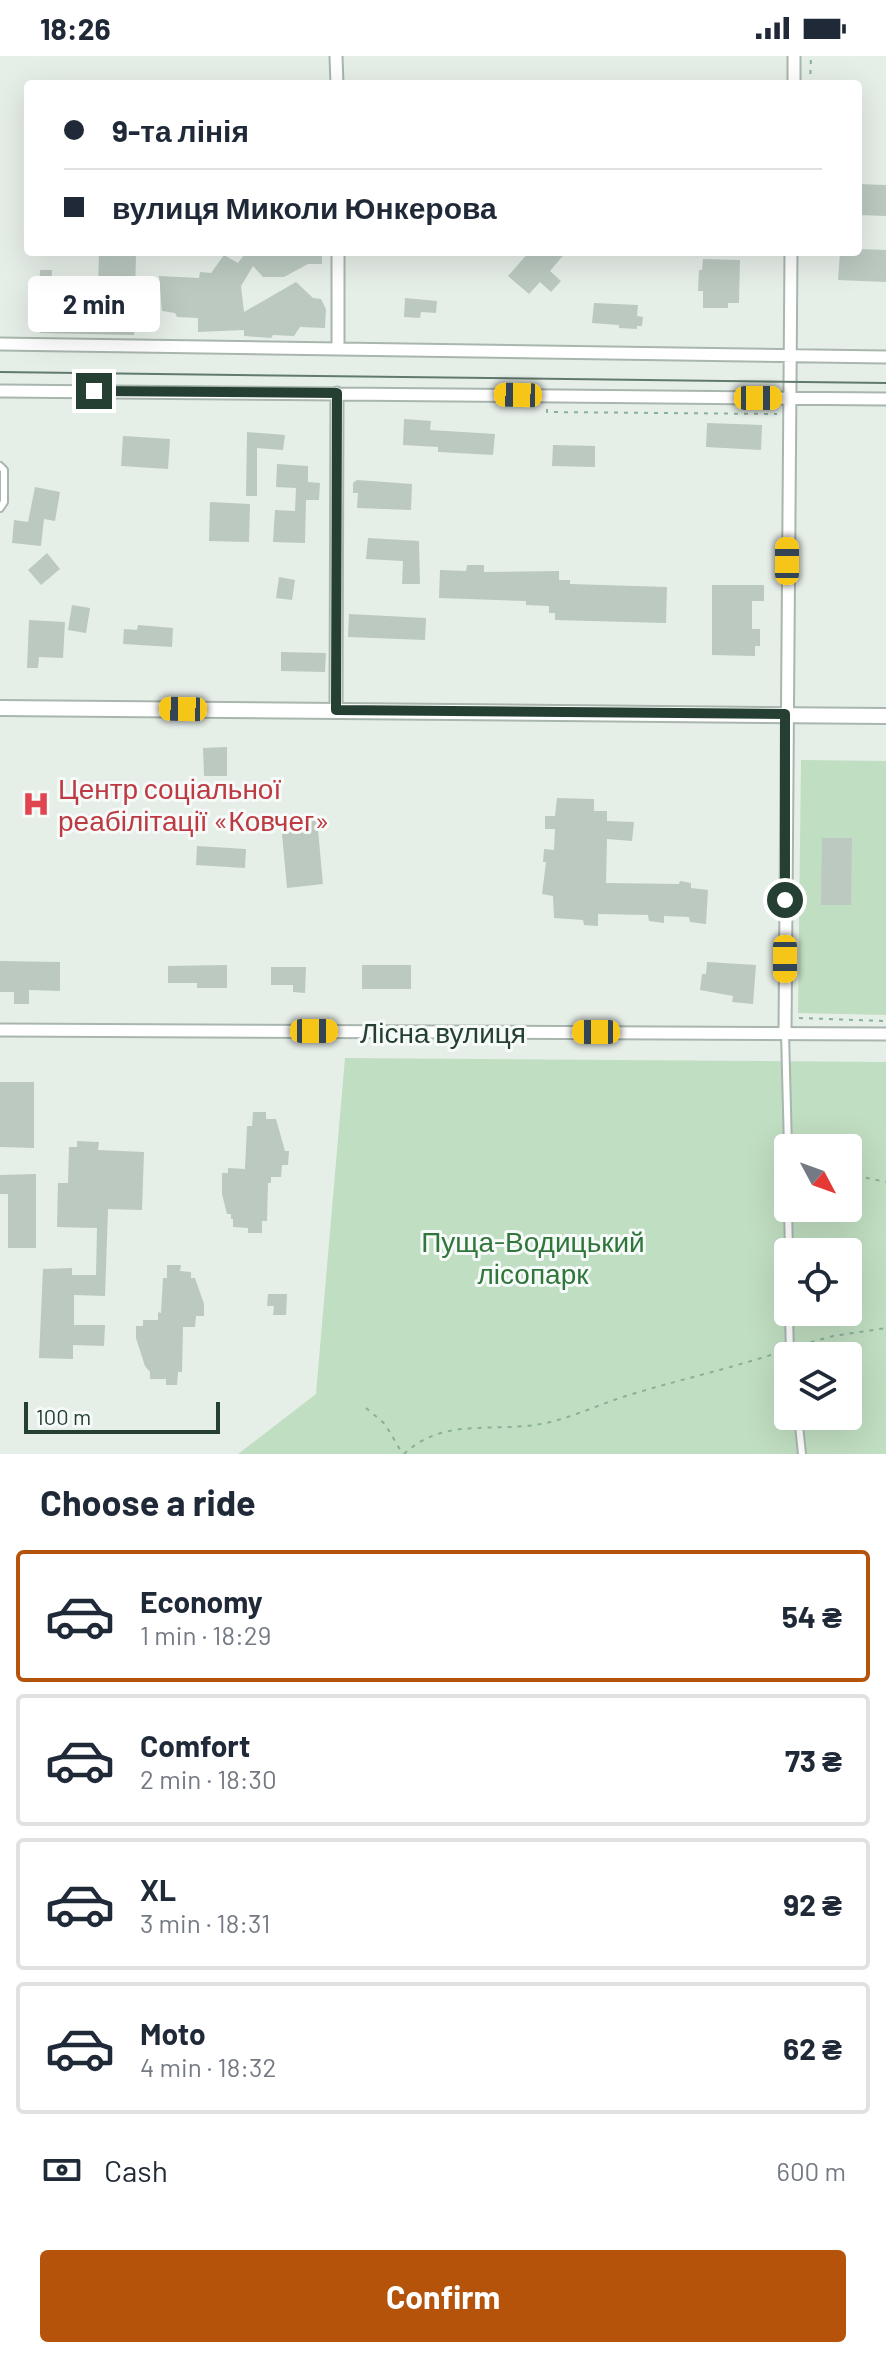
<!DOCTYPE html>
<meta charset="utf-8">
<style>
:root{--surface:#fff;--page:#f2f2f3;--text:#1f2937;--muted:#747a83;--line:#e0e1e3;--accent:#b45309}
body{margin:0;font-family:Barlow,sans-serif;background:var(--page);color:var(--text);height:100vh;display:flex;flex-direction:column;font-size:30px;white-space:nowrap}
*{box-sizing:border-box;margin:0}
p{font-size:26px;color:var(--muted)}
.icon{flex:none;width:44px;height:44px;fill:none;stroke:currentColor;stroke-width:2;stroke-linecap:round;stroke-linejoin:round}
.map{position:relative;height:1398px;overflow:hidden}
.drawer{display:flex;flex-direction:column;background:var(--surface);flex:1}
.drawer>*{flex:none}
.guide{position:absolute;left:24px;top:24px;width:838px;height:176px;border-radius:8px;box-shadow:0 8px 32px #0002;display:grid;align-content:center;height:176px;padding:0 40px;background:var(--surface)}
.needle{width:52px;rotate:131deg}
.fabs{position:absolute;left:774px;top:1078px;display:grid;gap:16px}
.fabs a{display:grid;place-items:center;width:88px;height:88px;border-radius:8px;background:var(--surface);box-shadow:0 8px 32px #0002;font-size:40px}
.scale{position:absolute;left:24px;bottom:20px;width:196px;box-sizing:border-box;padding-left:8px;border:4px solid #254033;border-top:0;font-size:22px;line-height:28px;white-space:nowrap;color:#254033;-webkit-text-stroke:6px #f6faf8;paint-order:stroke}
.end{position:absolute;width:36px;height:36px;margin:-18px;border:10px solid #254033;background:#fff;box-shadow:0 0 0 4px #fff}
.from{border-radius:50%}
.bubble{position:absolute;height:56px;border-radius:8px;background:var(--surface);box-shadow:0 8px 32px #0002;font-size:26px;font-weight:700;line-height:56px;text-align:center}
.car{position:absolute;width:24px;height:48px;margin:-24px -12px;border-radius:10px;box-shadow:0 0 6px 2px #0007;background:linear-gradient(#f5c518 24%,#345 0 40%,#f5c518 0 76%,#345 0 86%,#f5c518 0)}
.guide b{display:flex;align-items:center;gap:28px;height:76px;font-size:30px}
.guide b+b{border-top:2px solid var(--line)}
.guide i{width:20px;height:20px;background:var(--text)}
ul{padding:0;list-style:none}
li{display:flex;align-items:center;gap:24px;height:132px;margin:0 16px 12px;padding:0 24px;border:4px solid var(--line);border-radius:8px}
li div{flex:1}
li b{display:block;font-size:30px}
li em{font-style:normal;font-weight:700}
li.current{border-color:var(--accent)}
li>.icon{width:72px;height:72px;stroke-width:1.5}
h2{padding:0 40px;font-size:36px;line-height:96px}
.pay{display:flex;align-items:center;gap:20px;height:88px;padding:0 40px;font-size:30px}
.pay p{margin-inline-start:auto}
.cta{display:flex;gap:16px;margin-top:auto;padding:16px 40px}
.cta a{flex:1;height:92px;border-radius:8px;background:var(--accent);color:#fff;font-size:32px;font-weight:700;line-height:92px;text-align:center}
.status{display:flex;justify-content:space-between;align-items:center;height:56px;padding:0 40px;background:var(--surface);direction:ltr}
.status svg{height:22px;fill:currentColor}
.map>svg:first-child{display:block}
.green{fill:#c0dec1;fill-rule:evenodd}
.building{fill:#bbc9c1}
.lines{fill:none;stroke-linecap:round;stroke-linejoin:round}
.service-casing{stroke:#a8b6ae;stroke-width:10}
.minor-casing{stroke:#a8b6ae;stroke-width:15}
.tertiary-casing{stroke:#a8b6ae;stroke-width:18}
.path{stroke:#87b19a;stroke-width:2;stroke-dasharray:4 6;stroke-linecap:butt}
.service{stroke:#fff;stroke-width:6}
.minor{stroke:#fff;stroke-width:11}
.tertiary{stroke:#fff;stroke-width:14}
.tram{stroke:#607b6e;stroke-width:2}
.route{stroke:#254033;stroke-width:10}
.labels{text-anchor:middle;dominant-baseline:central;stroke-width:6;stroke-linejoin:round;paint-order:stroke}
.health-label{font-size:28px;fill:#be3a42;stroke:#f6faf8;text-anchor:start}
.street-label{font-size:28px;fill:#254033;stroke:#f6faf8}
.park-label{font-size:28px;fill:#30763b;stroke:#f6faf8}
</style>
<div class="status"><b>18:26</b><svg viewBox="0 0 49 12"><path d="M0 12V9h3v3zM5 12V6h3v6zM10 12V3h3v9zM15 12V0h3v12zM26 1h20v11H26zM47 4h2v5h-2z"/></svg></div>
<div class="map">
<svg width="886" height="1398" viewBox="0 0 886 1398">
<rect width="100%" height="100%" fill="#e6eee8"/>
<path class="green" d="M801 704 886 705V959L798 957Z
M345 1002 886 1006V1398H238L316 1338ZM788 1092H848V1152H788ZM788 1196H848V1256H788ZM788 1300H848V1360H788Z"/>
<path class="building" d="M858 128 886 129V160L858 159Z
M858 193 886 194V226L838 224 840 196H858Z
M246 196H322V208H308L284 221H263L253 210 241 230 244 256 296 226 313 242 321 243 326 253 325 272 300 271 294 280 273 279 271 282 244 280V274L198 276V262L177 261 175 257 162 255 159 220 199 222 200 216 211 217 224 199 238 207Z
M529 196H566L550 215 561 225 551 236 540 226 529 238 508 220Z
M99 198 136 199 134 279 40 277V214H52L51 235H86V231H98Z
M703 203 740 204 739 247H728V252H703V235H698L699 214H702Z
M405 242 437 245 436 257 421 256 420 262 404 261Z
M594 247 638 249 637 260 643 261 642 270H637V273L619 272V269L592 267Z
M404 363 431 365 430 374 495 378 493 399 438 396V391L403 389Z
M707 367 762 369 761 394 706 391Z
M247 376 285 379 283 394 257 392V440H246Z
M123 380 170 383 168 413 121 410Z
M553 389 595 390V411L552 410Z
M277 408 308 410V426L320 427 319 444H306L305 487 273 486 275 454 295 455 296 432 276 431Z
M357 424 412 428 411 454 357 452 358 437H353V427Z
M35 431 60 436 55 465 44 463 41 490 12 487 14 464 28 466Z
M210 446 250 448 249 486 209 485Z
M368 482 419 485 420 528H402L403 505 366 503Z
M47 497 60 513 41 529 28 514Z
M467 509H484V516L559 515V524H570V528L667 531 666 567 555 564V557H549V550L526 549V545L439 542 440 514 466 515Z
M279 521 295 524 292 544 276 542Z
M712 529H764V545H752V573H760V590H755V600L712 599Z
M72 549 90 552 86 577 68 574Z
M349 558 426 562 425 584 348 581Z
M29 564 65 566 63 602 39 601 38 612H27Z
M138 569 173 572 172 591 123 588 124 573 137 574Z
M281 596 326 597 325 616 281 615Z
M227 691V720H204L203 692Z
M557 742 594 743V755H607V765L634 766 632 785 607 783 606 827 679 828 680 825 691 827V832L708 834 706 868 690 866 689 861 664 860V867L649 865 648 859 598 858V870L584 869 583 864 554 862 553 840 542 838 546 806H543L544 793 554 794 555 773H545V760H555Z
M317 763 323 828 287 832 281 767Z
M822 782H852L851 849H821Z
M197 790 246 793 245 812 196 809Z
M0 905 60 906V935L29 934V948H14V936H0Z
M707 906 756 909 753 948 732 946 733 940 700 934 702 918H706Z
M227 909V932H197V927H168V910Z
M362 909H411V933H362Z
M271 911H306L305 937 293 936V929H271Z
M0 1026H34V1092L0 1091Z
M253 1056H266V1063H276L285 1095H289L288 1109H282L281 1121H271V1127H268L267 1165H262V1177H248V1172L233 1171V1163H231V1158H227L222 1138V1117H228V1112L245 1113 247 1070H252Z
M77 1085 99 1086 98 1094 144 1096 142 1154 108 1153 105 1240 74 1239V1269H105L104 1290 73 1289V1303L39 1302 43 1213 72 1212V1219H96L97 1172 57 1171 58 1127H68L69 1091H77Z
M36 1118V1192H8V1138H0V1119Z
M167 1209H181L180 1215 191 1216V1222H195L204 1248V1260H196L195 1271H183L182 1316H178L177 1329H166V1323H150V1316L145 1310 136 1282V1270H143V1264H158V1256L161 1257 163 1222H167Z
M268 1238H287L286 1259H273L274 1250H267Z"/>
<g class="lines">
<g class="service-casing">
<path id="service" d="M0 410 4 414V446L0 452
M785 977 788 1092
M788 1152 789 1196
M789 1256 790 1300
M798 1360 802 1398"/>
</g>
<g class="minor-casing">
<path id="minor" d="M336 0 337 28
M794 28V0
M338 196V293
M0 288 886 301
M0 335 886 343
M336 654 337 337
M0 974 886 978
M785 977 791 196"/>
</g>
<g class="tertiary-casing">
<path id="tertiary" d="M0 652 886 660"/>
</g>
<path class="path" d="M810 28 811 0
M547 353V356L777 358
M799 962 885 965
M799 1085 812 1092
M848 1113 862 1121 886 1126
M801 1289 833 1280 886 1272
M366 1352 385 1368 402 1397
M404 1398C439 1365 481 1374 526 1370 562 1367 591 1351 626 1340 677 1324 729 1313 780 1296"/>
<use href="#service" class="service"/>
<use href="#minor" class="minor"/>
<use href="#tertiary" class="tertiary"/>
<path class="tram" d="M0 316 886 327"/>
</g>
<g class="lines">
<path class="route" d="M94 335 337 337 336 654 785 658V844"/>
</g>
<defs>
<g id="hospital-bare" transform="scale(2.16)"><path d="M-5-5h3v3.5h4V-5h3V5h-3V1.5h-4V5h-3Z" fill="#e0444e" stroke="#f6faf8" stroke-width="2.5" paint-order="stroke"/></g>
</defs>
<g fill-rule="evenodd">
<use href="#hospital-bare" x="36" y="748"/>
</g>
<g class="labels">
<g class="health-label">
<text x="58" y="732">Центр соціальної<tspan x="58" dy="32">реабілітації «Ковчег»</tspan></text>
</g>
<g class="street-label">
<text x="443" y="976">Лісна вулиця</text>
</g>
<g class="park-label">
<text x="533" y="1185">Пуща-Водицький<tspan x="533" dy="32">лісопарк</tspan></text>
</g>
</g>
</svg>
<div class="fabs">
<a><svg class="needle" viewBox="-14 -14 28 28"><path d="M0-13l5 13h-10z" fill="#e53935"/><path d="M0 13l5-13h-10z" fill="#747a83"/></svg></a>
<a><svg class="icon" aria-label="locate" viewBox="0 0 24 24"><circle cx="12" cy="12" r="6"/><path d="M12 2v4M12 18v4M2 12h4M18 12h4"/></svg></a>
<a><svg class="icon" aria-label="layers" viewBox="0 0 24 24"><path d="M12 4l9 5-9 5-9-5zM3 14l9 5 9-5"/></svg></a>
</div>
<div class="scale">100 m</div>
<i class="end from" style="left:785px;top:844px"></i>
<i class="end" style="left:94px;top:335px"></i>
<div class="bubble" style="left:28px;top:220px;width:132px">2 min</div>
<i class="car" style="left:518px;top:339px;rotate:271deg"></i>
<i class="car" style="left:758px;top:342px;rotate:90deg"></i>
<i class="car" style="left:787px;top:505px;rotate:0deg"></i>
<i class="car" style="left:183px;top:653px;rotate:271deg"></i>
<i class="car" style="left:785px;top:903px;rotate:180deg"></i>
<i class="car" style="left:314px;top:975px;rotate:90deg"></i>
<i class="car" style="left:596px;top:976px;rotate:270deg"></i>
<div class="guide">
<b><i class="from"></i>9-та лінія</b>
<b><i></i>вулиця Миколи Юнкерова</b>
</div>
</div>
<section class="drawer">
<h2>Choose a ride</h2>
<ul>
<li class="current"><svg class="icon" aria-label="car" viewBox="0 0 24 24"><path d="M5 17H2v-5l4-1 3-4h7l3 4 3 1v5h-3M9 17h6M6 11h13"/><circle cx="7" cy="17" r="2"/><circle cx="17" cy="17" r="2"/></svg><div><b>Economy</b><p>1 min · 18:29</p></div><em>54 ₴</em></li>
<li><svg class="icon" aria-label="car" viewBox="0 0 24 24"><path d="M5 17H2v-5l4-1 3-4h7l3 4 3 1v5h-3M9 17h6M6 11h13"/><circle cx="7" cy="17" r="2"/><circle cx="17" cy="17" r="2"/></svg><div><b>Comfort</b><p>2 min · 18:30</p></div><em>73 ₴</em></li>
<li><svg class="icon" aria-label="car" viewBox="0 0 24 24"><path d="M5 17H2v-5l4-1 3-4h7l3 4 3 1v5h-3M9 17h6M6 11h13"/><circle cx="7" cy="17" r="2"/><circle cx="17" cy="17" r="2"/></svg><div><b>XL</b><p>3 min · 18:31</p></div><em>92 ₴</em></li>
<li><svg class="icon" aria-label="car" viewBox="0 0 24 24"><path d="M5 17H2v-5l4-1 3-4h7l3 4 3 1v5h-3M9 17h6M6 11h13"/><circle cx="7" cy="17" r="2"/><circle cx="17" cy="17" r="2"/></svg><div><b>Moto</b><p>4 min · 18:32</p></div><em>62 ₴</em></li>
</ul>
<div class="pay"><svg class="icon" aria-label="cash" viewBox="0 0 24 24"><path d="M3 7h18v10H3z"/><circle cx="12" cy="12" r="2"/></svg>Cash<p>600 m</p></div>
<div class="cta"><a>Confirm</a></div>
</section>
